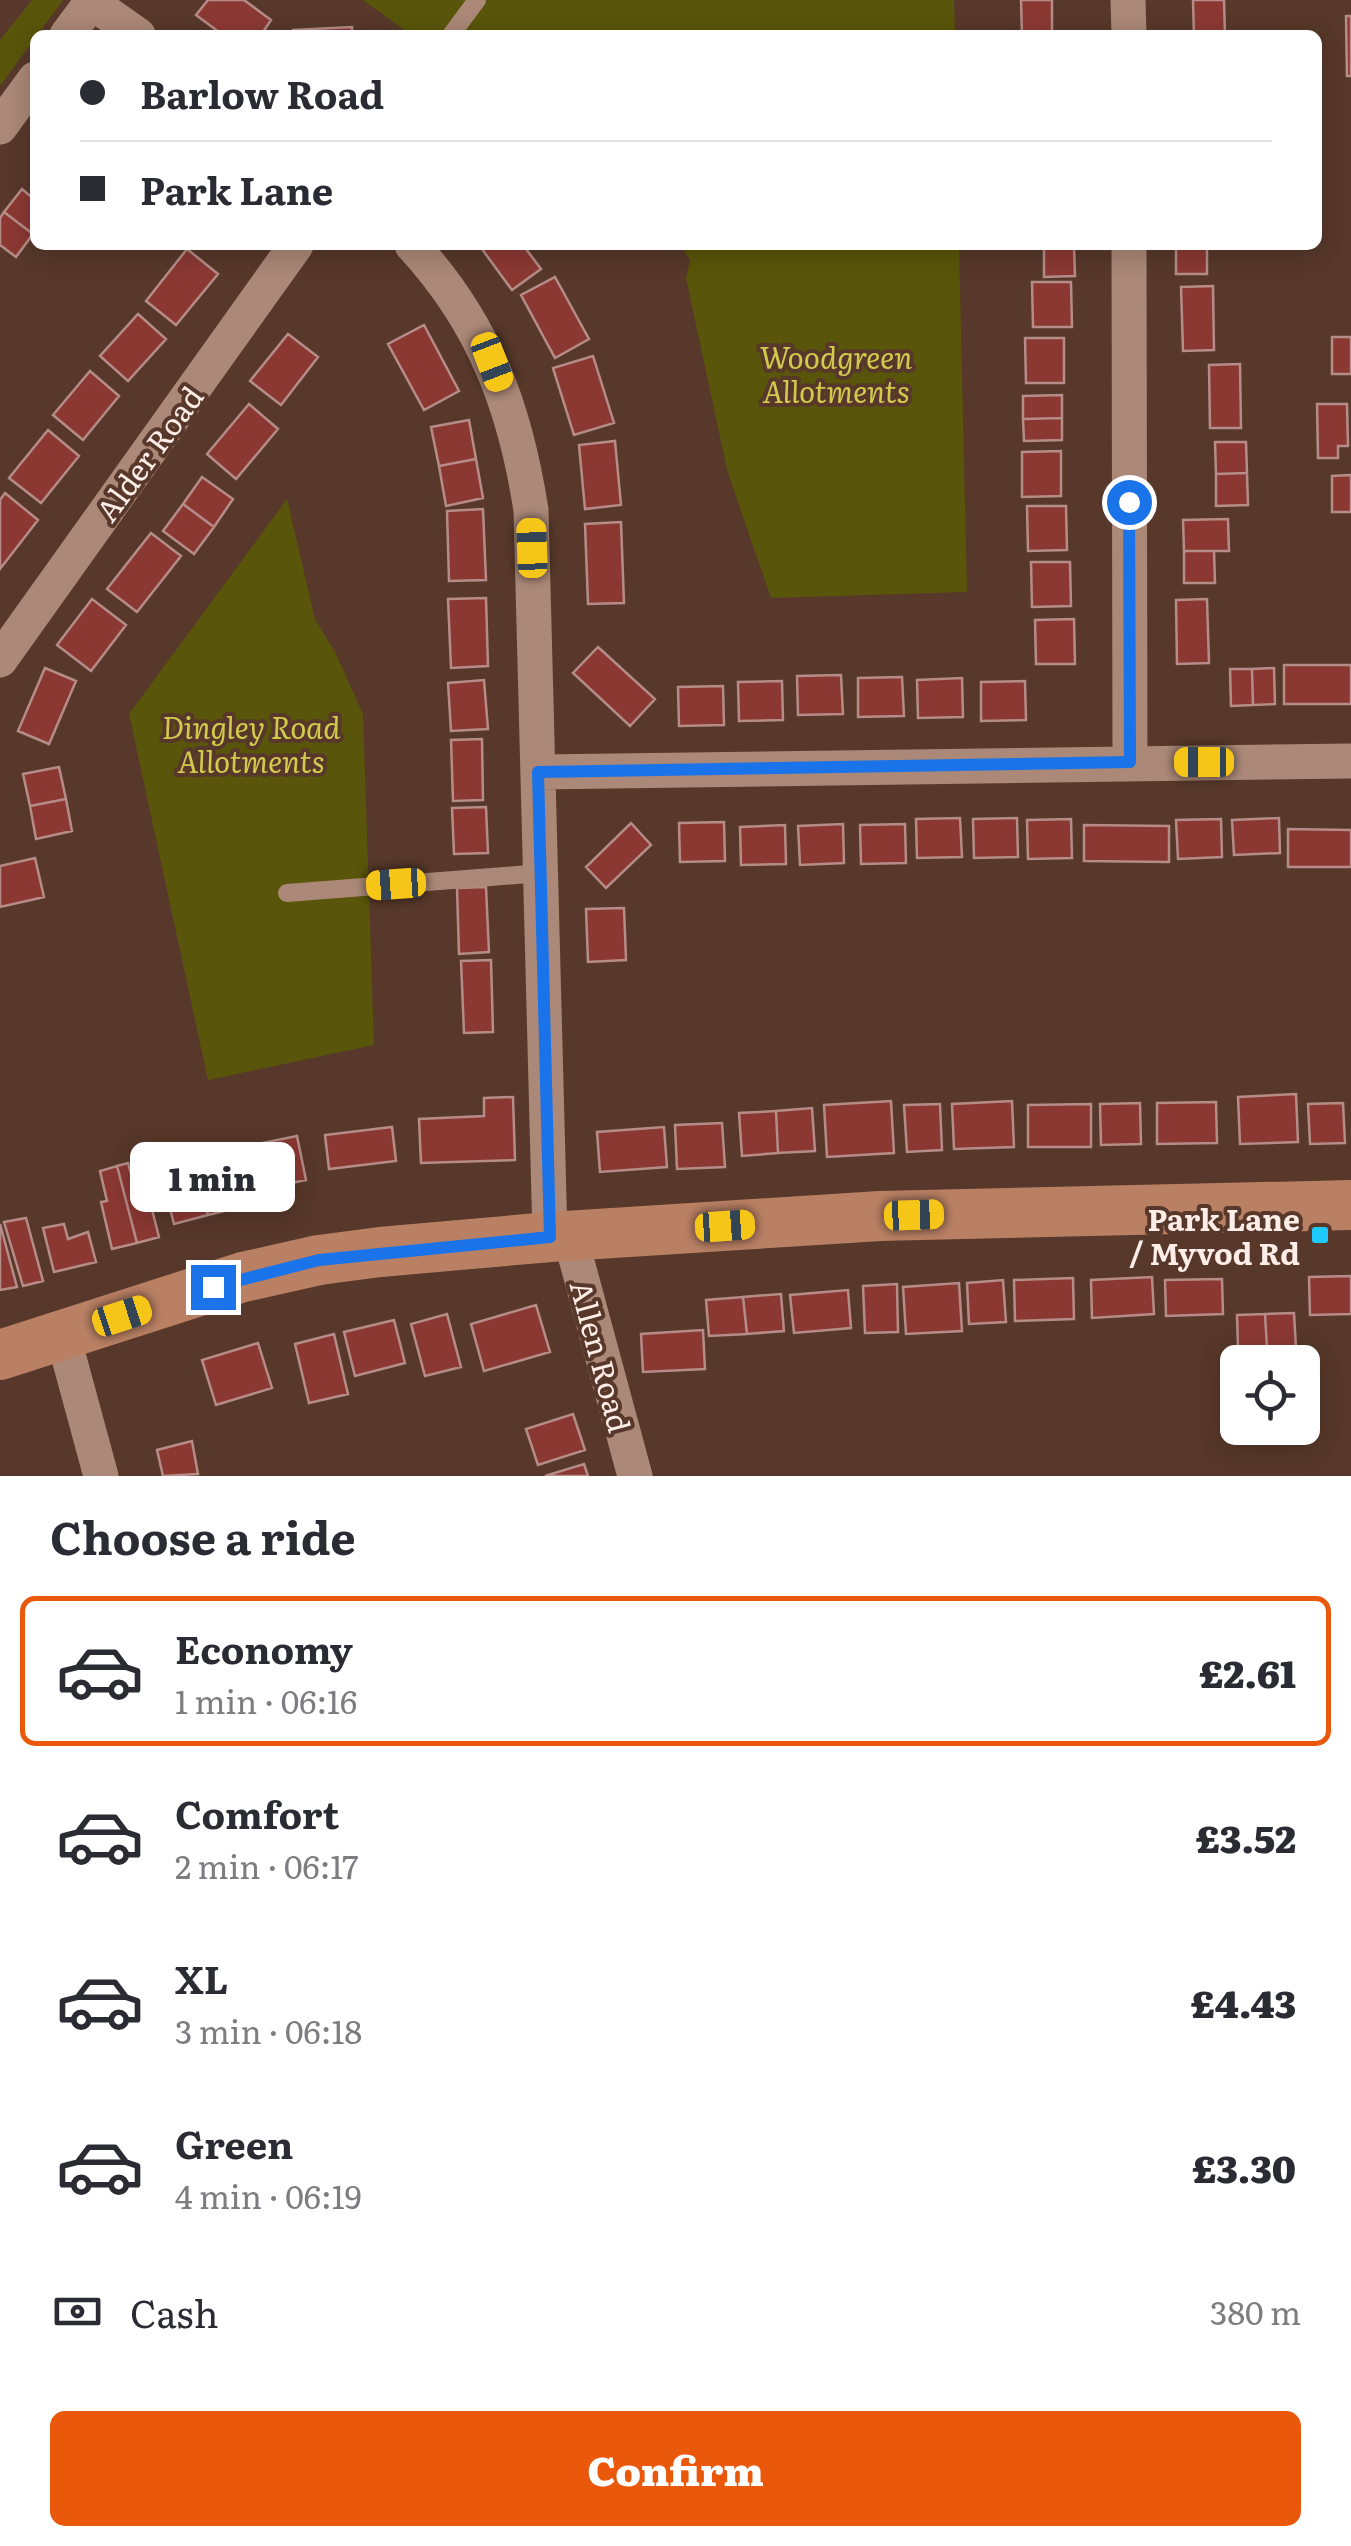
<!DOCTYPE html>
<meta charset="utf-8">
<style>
:root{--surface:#fff;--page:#f2f2f3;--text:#2b2b33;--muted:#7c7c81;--line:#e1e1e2;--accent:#ea580c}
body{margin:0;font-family:Literata,serif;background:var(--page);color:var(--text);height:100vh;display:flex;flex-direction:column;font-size:38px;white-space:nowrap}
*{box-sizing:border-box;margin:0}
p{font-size:32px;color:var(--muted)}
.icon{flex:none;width:55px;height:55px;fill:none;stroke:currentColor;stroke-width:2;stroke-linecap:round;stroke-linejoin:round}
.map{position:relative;height:1476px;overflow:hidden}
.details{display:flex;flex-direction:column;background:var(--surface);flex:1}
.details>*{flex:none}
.banner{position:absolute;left:30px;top:30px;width:1292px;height:220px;border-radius:15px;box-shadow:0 5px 25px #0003;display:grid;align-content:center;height:220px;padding:0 50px;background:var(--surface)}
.fabs{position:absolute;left:1220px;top:1345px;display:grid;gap:20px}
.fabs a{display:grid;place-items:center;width:100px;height:100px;border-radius:15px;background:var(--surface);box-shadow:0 5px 25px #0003;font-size:50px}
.end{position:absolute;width:45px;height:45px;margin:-22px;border:12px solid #1a73e8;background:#fff;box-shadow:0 0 0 5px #fff}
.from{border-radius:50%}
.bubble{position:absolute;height:70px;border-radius:15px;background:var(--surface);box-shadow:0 5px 25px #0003;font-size:32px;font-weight:800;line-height:70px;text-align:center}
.car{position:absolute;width:30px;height:60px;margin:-30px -15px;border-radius:12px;box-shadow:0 0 8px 2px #0007;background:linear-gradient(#f5c518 24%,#345 0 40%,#f5c518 0 76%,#345 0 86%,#f5c518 0)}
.banner b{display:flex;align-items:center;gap:35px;height:95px;font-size:38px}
.banner b+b{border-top:2px solid var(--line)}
.banner i{width:25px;height:25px;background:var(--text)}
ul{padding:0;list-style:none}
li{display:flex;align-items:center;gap:30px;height:150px;margin:0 20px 15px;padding:0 30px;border:5px solid transparent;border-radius:15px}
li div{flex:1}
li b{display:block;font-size:38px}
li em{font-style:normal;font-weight:800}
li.active{border-color:var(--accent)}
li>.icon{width:90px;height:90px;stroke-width:1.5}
h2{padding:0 50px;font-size:45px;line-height:120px}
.pay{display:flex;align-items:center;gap:25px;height:110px;padding:0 50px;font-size:38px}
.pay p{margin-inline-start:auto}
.action{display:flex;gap:20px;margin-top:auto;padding:20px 50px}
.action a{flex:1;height:115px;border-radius:15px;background:var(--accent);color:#fff;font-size:40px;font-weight:800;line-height:115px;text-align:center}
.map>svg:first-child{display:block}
.green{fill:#59550a}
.building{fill:#8b3833;stroke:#b58c87;stroke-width:2.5}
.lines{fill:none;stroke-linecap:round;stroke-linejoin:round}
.service{stroke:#ab8877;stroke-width:18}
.minor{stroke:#ab8877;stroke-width:35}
.secondary{stroke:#b98064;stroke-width:50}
.route{stroke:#1a73e8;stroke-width:12}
.poi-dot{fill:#20c9fd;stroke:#57382a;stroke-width:4}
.labels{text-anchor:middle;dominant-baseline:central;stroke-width:8;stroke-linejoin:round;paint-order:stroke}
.park-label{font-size:30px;font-style:italic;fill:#d2ca4d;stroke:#57382a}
.street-label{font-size:30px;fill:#feeee7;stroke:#57382a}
.poi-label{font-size:30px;font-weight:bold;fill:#feeee7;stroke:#57382a;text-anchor:end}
</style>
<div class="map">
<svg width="1351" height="1476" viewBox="0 0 1351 1476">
<rect width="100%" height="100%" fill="#57382a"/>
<path class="green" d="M32 0H63L0 86V40Z
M363 0H954L955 35H411Z
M680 245H959L967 592 771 598 727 470 686 278 690 260Z
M287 499 315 619 335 652 363 714 374 1045 208 1080 129 714Z"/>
<path class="building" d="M208 0H244L271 20 261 35H223L196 15Z
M1021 0H1052V35H1022Z
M1193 0H1224L1225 35H1194Z
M1346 16H1351V76H1347Z
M352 27V35H293V30Z
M22 189 35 200 33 234 4 212Z
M4 212 33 234 16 257 0 245V218Z
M479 245H523L541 269 512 290Z
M1044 245H1074L1075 276 1044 277Z
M1176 245H1207V274H1176Z
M187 249 218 274 176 325 146 301Z
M555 277 589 339 555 358 521 295Z
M1032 282H1071L1072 327H1033Z
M1213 286 1214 350 1183 351 1181 287Z
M138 314 166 339 128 381 100 356Z
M424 325 459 391 424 410 388 344Z
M288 334 318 357 281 405 250 381Z
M1332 337H1351V374H1332Z
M1025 338H1064V383H1026Z
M593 356 614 423 574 435 553 368Z
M1240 364 1241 428H1210L1209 365Z
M90 371 119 396 83 440 53 415Z
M1062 395V418L1023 419V396Z
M249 404 278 429 236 479 207 454Z
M1317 404H1347L1348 446H1338V458H1318Z
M1062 418V440L1024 441 1023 419Z
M469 420 476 459 439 466 431 427Z
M48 430 79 456 41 503 9 478Z
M615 441 621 505 585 509 579 445Z
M1215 442H1246L1247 473 1216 474Z
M1061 451V496L1022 497V452Z
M476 459 483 498 446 506 439 466Z
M1247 473 1248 505 1216 506V474Z
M1351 475V512H1332V476Z
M202 477 233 499 214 527 183 504Z
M5 493 38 520 0 569V500Z
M183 504 214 527 194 554 163 531Z
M1027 506H1066L1067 550 1028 551Z
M483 509 486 580 449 581 447 511Z
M1228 519 1229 551H1184L1183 520Z
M621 522 624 603 588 604 585 524Z
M151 533 181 556 137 612 107 589Z
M1184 551H1214L1215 583H1184Z
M1031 562H1070L1071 606 1032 607Z
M486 598 488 666 451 668 448 599Z
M92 599 126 625 91 671 57 645Z
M1207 599 1209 663 1177 664 1176 600Z
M1074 619 1075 664H1036L1035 620Z
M598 647 655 699 630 726 573 673Z
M1284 665H1351V704H1284Z
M45 668 76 681 49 744 18 731Z
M1274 668 1275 704 1253 705 1252 669Z
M1230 669H1252L1253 705 1231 706Z
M841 675 843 714 798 715 797 676Z
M902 677 904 716 858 717V678Z
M962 678 963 717 918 718 917 680Z
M484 680 488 729 451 731 448 683Z
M782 681 783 720 739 721 738 682Z
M1025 681 1026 720 981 721V682Z
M723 686 724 725 679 726 678 687Z
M482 739 483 800 453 801 451 740Z
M59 767 66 799 30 806 23 774Z
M66 799 72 831 36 839 30 806Z
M486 807 488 853 454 854 452 808Z
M960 818 962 857 917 858 916 819Z
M1017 818 1018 857 974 858 973 819Z
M1279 818 1280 853 1234 855 1232 820Z
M1071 819 1072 858 1028 859 1027 820Z
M1221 819 1222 857 1178 859 1176 820Z
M724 822 725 861 680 862 679 823Z
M631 823 651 845 606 888 586 867Z
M843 824 844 863 800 865 798 826Z
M905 824 906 863 861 864 860 825Z
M785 825 786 864 741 865 740 827Z
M1084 825 1169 826V862L1084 861Z
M1288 829 1351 830V867H1288Z
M35 858 44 897 0 907V866Z
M486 887 489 952 459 954 457 888Z
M624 908 626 960 588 962 586 909Z
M491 960 493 1032 464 1033 461 961Z
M1296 1094 1298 1142 1240 1144 1238 1097Z
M513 1097 515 1160 421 1163 419 1119 484 1116V1098Z
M891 1101 894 1153 827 1157 824 1105Z
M1012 1101 1014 1147 954 1149 952 1104Z
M1216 1102 1217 1143 1157 1144V1103Z
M1140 1103 1141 1144 1101 1145 1100 1104Z
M1343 1103 1345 1143 1310 1144 1308 1104Z
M940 1104 942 1150 907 1152 904 1105Z
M1091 1104V1147H1028V1105Z
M812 1108 815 1151 778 1153 776 1111Z
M776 1111 778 1153 742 1156 739 1113Z
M722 1123 725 1167 677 1169 675 1125Z
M392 1127 396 1161 329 1169 325 1135Z
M664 1127 667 1167 600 1172 597 1132Z
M297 1136 306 1180 247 1192 238 1148Z
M223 1144 240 1207 208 1215 192 1153Z
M192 1153 208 1215 174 1224 158 1162Z
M128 1163 136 1192 147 1190 159 1237 137 1243 117 1166Z
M117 1166 137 1243 112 1249 101 1202 107 1201 100 1171Z
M26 1218 43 1281 23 1286 4 1222Z
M0 1224 17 1287 0 1290Z
M64 1224 68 1239 88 1232 96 1262 54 1272 43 1228Z
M1351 1276V1314L1310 1315 1309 1277Z
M1152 1277 1154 1314 1092 1318 1091 1280Z
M1073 1278 1074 1319 1015 1321 1014 1280Z
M1222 1279 1223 1314 1166 1316 1165 1280Z
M1003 1280 1006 1322 969 1324 967 1283Z
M959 1283 962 1331 906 1334 903 1287Z
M897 1284 898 1332 865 1333 863 1286Z
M848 1290 851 1328 794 1333 790 1295Z
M781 1294 784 1331 747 1334 743 1297Z
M743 1297 747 1334 709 1336 706 1300Z
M536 1305 550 1352 484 1371 471 1324Z
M1294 1313 1296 1348H1267L1265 1314Z
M447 1314 461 1367 425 1376 411 1324Z
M1265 1314 1267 1348 1238 1349 1237 1315Z
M394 1320 405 1363 355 1376 344 1332Z
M703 1330 705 1369 643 1372 641 1334Z
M334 1334 348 1394 309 1403 295 1344Z
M258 1343 272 1388 216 1405 202 1360Z
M573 1414 585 1450 538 1465 526 1429Z
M192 1441 198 1474 163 1476 157 1450Z
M584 1464 588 1476H545Z"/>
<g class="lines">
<path class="service" d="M451 35 477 0
M287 893 542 873"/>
<path class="minor" d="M1128 0 1129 35
M91 2 138 35
M67 35 93 0
M0 127 35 79
M412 245C484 323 515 407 531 510L550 1237
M1129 245 1130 762
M0 660 296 245
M538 772 1351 761
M570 1236 635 1476
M63 1336 101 1476"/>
<path class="secondary" d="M0 1355 243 1277 319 1260 380 1252 550 1237 880 1216 1351 1205"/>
</g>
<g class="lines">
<path class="route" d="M213 1287 319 1260 550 1237 538 772 1130 762 1129 502"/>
</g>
<rect class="poi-dot" x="1310" y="1225" width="20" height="20" rx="5"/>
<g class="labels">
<g class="park-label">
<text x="836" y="356">Woodgreen<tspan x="836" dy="34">Allotments</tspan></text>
<text x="251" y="726">Dingley Road<tspan x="251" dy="34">Allotments</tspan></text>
</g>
<g class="street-label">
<text transform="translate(148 453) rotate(-54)">Alder Road</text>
<text transform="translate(602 1356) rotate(75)">Allen Road</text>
</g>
<g class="poi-label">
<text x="1300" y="1218">Park Lane<tspan x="1300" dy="34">/ Myvod Rd</tspan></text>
</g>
</g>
</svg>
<div class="fabs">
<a><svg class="icon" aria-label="locate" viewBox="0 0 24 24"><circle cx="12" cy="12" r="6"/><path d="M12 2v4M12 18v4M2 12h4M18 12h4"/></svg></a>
</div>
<i class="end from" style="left:1129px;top:502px"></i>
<i class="end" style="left:213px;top:1287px"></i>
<div class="bubble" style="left:130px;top:1142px;width:165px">1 min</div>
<i class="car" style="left:492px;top:362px;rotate:159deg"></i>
<i class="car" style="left:532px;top:548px;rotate:358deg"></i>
<i class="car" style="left:1204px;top:762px;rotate:270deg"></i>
<i class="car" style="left:396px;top:884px;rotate:266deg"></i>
<i class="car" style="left:914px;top:1215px;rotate:88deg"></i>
<i class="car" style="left:725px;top:1226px;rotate:86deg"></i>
<i class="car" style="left:122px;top:1316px;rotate:72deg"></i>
<div class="banner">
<b><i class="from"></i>Barlow Road</b>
<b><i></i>Park Lane</b>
</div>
</div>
<section class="details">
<h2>Choose a ride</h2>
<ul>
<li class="active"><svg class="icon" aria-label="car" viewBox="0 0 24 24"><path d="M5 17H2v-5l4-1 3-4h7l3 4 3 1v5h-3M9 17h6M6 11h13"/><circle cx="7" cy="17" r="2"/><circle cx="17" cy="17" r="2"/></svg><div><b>Economy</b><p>1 min · 06:16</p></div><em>£2.61</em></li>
<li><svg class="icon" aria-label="car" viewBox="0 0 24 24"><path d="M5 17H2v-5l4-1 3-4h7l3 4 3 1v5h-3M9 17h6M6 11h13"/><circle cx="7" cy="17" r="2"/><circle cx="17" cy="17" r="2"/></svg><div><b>Comfort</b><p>2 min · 06:17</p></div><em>£3.52</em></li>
<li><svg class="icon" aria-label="car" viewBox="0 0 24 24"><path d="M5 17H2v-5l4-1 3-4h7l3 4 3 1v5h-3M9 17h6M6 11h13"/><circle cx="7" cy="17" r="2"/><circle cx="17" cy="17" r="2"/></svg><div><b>XL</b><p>3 min · 06:18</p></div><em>£4.43</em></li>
<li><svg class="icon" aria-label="car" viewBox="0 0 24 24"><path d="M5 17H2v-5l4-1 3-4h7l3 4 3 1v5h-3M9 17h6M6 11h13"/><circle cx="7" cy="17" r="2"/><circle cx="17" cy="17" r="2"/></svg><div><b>Green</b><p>4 min · 06:19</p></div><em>£3.30</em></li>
</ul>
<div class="pay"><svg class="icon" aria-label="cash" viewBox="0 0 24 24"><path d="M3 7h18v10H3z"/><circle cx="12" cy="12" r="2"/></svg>Cash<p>380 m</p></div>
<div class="action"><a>Confirm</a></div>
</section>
